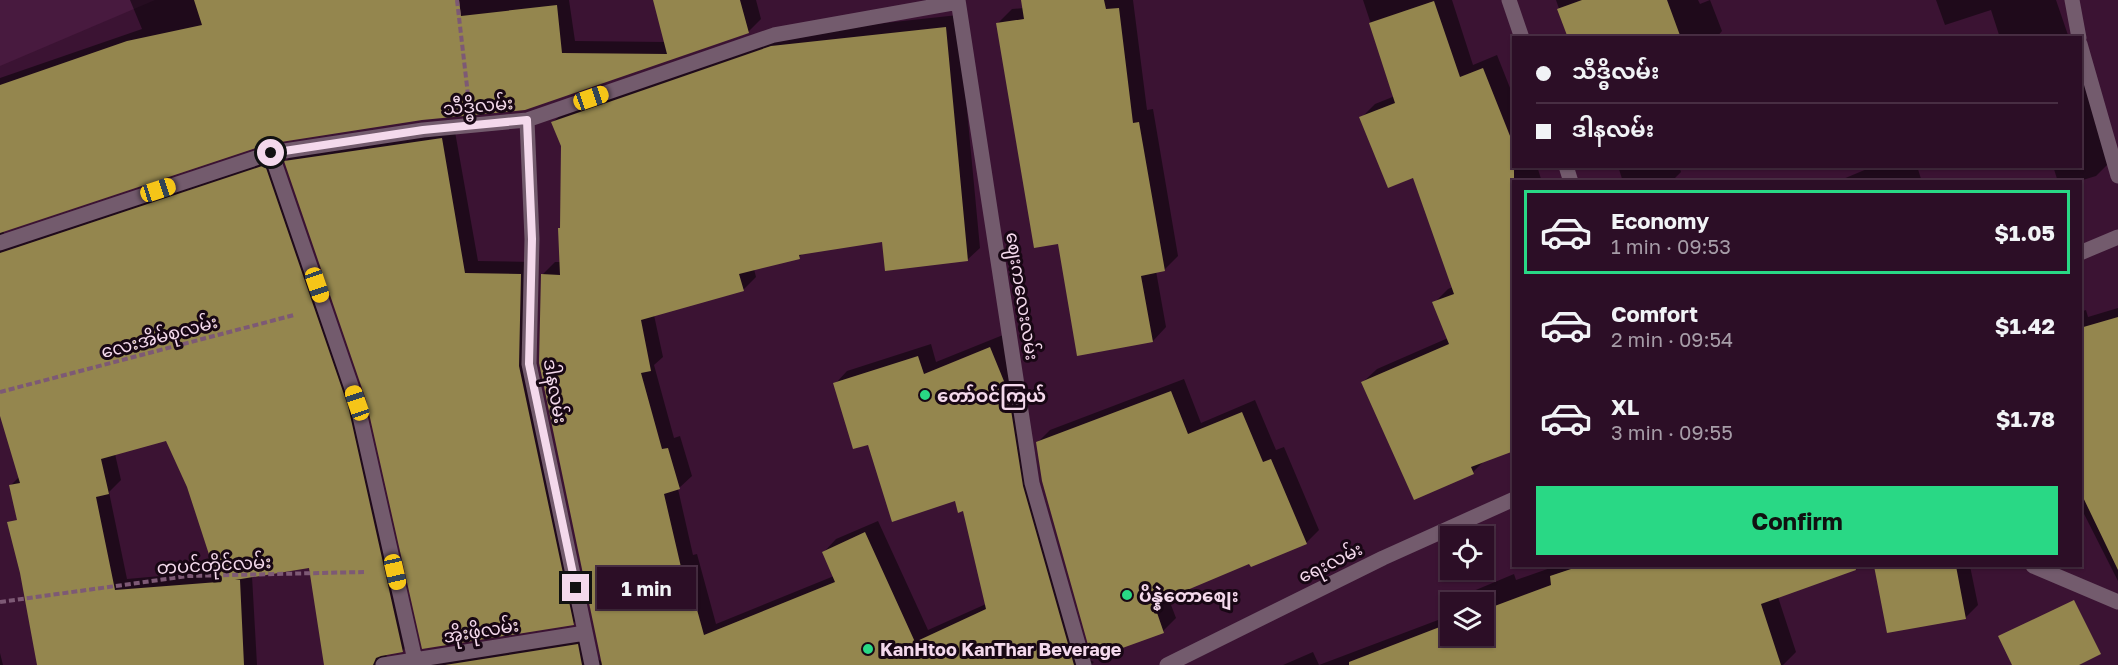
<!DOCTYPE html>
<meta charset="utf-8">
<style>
:root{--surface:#2c0e26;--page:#381c32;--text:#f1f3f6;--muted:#a69ca7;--line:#482e43;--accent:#29d885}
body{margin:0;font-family:"Golos Text","Noto Sans Myanmar",sans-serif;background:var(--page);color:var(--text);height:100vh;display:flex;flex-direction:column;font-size:22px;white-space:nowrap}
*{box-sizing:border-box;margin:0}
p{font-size:20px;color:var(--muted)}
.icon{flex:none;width:33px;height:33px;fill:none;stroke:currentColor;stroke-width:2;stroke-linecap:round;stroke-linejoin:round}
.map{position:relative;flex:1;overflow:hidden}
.side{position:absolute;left:1512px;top:180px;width:570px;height:387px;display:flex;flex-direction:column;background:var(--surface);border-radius:0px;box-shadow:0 2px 4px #0004,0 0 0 2px var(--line)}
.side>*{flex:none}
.top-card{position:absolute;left:1512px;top:36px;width:570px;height:132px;border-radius:0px;box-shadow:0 2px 4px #0004,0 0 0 2px var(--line);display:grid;align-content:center;height:132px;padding:0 24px;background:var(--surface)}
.controls{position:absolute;left:1440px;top:526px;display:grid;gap:12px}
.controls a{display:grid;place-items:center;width:54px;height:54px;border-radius:0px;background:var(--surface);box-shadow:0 2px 4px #0004,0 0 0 2px var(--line);font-size:30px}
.end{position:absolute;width:27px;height:27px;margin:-14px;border:8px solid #f4d9ec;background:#111;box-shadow:0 0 0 3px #111}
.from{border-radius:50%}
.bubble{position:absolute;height:42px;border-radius:0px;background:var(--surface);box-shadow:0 2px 4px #0004,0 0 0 2px var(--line);font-size:20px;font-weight:700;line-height:42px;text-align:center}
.car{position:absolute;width:18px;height:36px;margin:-18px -9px;border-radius:8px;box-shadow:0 0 4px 2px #0007;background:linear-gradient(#f5c518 24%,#345 0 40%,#f5c518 0 76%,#345 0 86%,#f5c518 0)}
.top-card b{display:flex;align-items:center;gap:21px;height:57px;font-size:22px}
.top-card b+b{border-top:2px solid var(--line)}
.top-card i{width:15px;height:15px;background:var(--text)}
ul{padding:10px 0 0;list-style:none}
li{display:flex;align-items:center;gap:18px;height:84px;margin:0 12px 9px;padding:0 12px;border:3px solid transparent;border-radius:0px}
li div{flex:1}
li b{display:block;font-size:22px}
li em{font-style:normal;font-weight:700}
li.active{border-color:var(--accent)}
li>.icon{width:54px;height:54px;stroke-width:1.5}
.action{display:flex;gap:12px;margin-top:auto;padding:12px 24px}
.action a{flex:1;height:69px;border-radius:0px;background:var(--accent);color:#111;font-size:24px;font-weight:700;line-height:69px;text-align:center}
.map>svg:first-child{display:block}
.built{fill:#481a3f}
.shadow{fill:#0007;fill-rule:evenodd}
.building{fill:#94864e;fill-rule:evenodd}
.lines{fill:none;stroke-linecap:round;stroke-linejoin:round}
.path{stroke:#7d5975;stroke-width:4;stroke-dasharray:6 3;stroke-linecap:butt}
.minor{stroke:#735b6d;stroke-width:15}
.route{stroke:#f4d9ec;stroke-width:8}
.poi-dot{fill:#29d885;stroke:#180714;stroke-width:2}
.labels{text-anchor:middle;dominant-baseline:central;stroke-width:6;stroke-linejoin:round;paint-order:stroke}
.street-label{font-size:18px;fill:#f4d9ec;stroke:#180714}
.poi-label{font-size:18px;font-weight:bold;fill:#f4d9ec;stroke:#180714;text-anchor:start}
</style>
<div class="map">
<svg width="2118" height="665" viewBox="0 0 2118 665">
<rect width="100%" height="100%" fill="#3b1333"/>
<path class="built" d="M0 0H155L0 66Z"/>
<path class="shadow" d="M130 0H569L575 41 665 42 654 0H756L761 19 748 32 525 109 421 119 268 142 3 230 5 238 277 154 360 393 415 638 402 651 386 654 387 658 590 632 597 658 603 663 542 275 555 262H561L559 229 561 227 562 146 553 122 566 110 784 34 958 15 980 248 967 260 884 241 804 252 799 257 754 269 756 277 744 289 654 315 663 357 654 365 674 438 680 436 692 476 678 489 693 555 697 554 716 624 834 576 824 552 836 539 878 521 928 630 986 604 965 509 956 499 869 443 835 384 847 371 931 344 936 362 1003 335 1035 473 1090 660 1094 662 1091 665H325L311 566 252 576 257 665H52L10 486 20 476 0 410V78L142 29ZM167 439 188 487 216 571 127 579 109 492 121 480 115 454Z
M1022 0H1133L1147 110 1153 109 1178 256 1164 270 1156 271 1166 327 1153 341 1059 243 998 23 1012 9 1024 8Z
M1363 0H1452L1473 65 1497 55 1514 98V166H1537L1542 182H1514L1486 459 1473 472 1363 382 1377 369 1448 338 1434 303 1448 289 1453 287 1414 176 1361 118 1375 104 1395 96Z
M1556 0H1698L1700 4 1710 0 1722 31 1716 38H1569Z
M1936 0H2056L2069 38H2000L1991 10 1945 25Z
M2080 66 2111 161 2096 176 2076 182H2058L2053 166H2080Z
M454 126 478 261 533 262 531 353 585 611 573 624 368 399 286 161 298 149Z
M1618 166H1679L1681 172 1671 182H1623Z
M1874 166H1917L1922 182H1836Z
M2118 308V581L2080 506V312L2086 310 2088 317Z
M1184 379 1201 423 1255 400 1276 450 1284 447 1319 530 1306 543 1250 562 1168 597 1176 618 1163 631 1037 443 1050 430Z
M1556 566H1865L1778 597 1796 652 1783 665H1283L1313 652 1319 665 1446 617 1444 612 1450 605V636H1484V603H1453L1459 597 1514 574 1516 580Z
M1890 566H1970L1978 605 1965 618 1878 578Z
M0 653 3 665H0Z"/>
<path class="building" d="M194 0H459L461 16 557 5 562 53 667 54 653 0H740L749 33 525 110 422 120 268 144 0 233V85L127 41 202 25Z
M1021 0H1104L1106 9 1119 8 1133 123 1139 122 1165 271 1141 276 1153 342 1077 356 1058 244 1034 248 996 23 1024 19Z
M1582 0H1667L1681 38H1568L1557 9Z
M1434 1 1460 77 1483 68 1514 146V451L1471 467 1474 474 1414 500 1361 382 1449 344 1432 302 1454 294 1413 178 1388 188 1359 117 1395 103 1369 23Z
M946 27 968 261 885 271 882 242 799 255 800 259 739 274 744 291 641 320 651 371 641 373 662 449 668 448 680 489 664 494 681 567 685 566 704 635 835 582 822 552 865 532 915 642 986 609 963 511 958 513 955 501 892 522 868 445 853 449 833 383 918 356 924 374 990 347 1008 391 1023 486 1074 665H602L539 363 541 274 560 275 558 228H560L561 146 551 122 771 46Z
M442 138 465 273 521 274 519 366 574 625 422 649 366 400 284 161Z
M265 165 348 406 403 652 381 656 376 658 373 665H324L309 568 235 580H240L244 665H37L20 573 7 522 17 520 9 485 20 483 0 416V253ZM166 441 187 487 218 582 115 590 96 497 109 494 101 459Z
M2118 317V570L2080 491V328Z
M1171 391 1188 434 1242 412 1263 462 1271 459 1307 544 1251 567 1249 564 1154 604 1164 633 1092 659 1042 481 1036 442Z
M1580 566H1855L1856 570 1761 604 1781 665H1349V662L1450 623V636H1484V610L1551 585 1550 576Z
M1874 566H1956L1966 619 1887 633Z
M2074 600 2101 654 2079 665H2012L1998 636Z
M578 644 582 665H445Z"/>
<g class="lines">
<path class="path" d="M457 0 468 95
M0 392 294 315
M0 602 188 576 364 572"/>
<path class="minor" d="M958 0 1032 483 1084 665
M1509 0 1522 38
M2072 0 2079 38
M2080 44 2118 176
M527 120 532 239 529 364 592 665
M271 153 357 403 415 660
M1566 166 1571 182
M0 243 271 153 423 130 527 120 774 35 958 2
M2080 253 2118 237
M2033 566 2118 602
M383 665 585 633
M1167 665 1383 558 1514 499"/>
</g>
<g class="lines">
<path class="route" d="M271 153 423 130 527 120 532 239 529 364 576 588"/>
</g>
<g class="poi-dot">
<circle cx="925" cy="395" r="6"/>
<circle cx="1127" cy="595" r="6"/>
<circle cx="868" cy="649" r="6"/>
</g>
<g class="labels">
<g class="street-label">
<text transform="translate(478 105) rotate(-5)">သီဒ္ဓိလမ်း</text>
<text transform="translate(1023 296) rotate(81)">ဈေးကလေးလမ်း</text>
<text transform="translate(159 336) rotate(-15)">လေးအိမ်စုလမ်း</text>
<text transform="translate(556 391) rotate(80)">ဒါနလမ်း</text>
<text transform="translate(1330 562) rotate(-26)">ရေးလမ်း</text>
<text transform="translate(214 564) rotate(-3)">တပင်တိုင်လမ်း</text>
<text transform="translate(481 630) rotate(-9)">အိုးဖိုလမ်း</text>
</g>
<g class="poi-label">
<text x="937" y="395">တော်ဝင်ကြယ်</text>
<text x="1139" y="595">ပိန္နဲတောစျေး</text>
<text x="880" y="649">KanHtoo KanThar Beverage</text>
</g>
</g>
</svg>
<div class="controls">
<a><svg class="icon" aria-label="locate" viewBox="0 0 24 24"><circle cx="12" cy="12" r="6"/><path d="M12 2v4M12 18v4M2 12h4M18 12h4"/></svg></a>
<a><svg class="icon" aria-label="layers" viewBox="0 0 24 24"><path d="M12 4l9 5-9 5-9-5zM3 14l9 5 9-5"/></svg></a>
</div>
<i class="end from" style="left:271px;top:153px"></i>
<i class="end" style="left:576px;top:588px"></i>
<div class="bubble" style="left:597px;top:567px;width:99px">1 min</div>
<i class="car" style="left:591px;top:98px;rotate:71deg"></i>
<i class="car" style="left:158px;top:190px;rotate:72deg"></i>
<i class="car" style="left:317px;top:285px;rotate:161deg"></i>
<i class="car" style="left:357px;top:403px;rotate:341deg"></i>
<i class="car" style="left:395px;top:572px;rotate:167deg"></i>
<div class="top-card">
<b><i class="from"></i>သီဒ္ဓိလမ်း</b>
<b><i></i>ဒါနလမ်း</b>
</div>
<section class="side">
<ul>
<li class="active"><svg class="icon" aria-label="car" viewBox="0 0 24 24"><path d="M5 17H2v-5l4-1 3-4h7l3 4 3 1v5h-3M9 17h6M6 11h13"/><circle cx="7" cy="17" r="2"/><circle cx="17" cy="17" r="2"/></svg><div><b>Economy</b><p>1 min · 09:53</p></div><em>$1.05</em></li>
<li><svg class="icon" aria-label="car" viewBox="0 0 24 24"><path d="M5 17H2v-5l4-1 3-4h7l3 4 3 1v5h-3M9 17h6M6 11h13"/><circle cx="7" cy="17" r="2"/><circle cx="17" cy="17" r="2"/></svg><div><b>Comfort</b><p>2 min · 09:54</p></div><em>$1.42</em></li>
<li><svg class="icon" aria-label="car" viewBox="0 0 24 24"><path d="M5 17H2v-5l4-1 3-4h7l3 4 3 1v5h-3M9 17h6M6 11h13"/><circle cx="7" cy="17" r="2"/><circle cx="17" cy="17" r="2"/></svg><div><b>XL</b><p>3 min · 09:55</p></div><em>$1.78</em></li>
</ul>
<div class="action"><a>Confirm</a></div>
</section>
</div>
